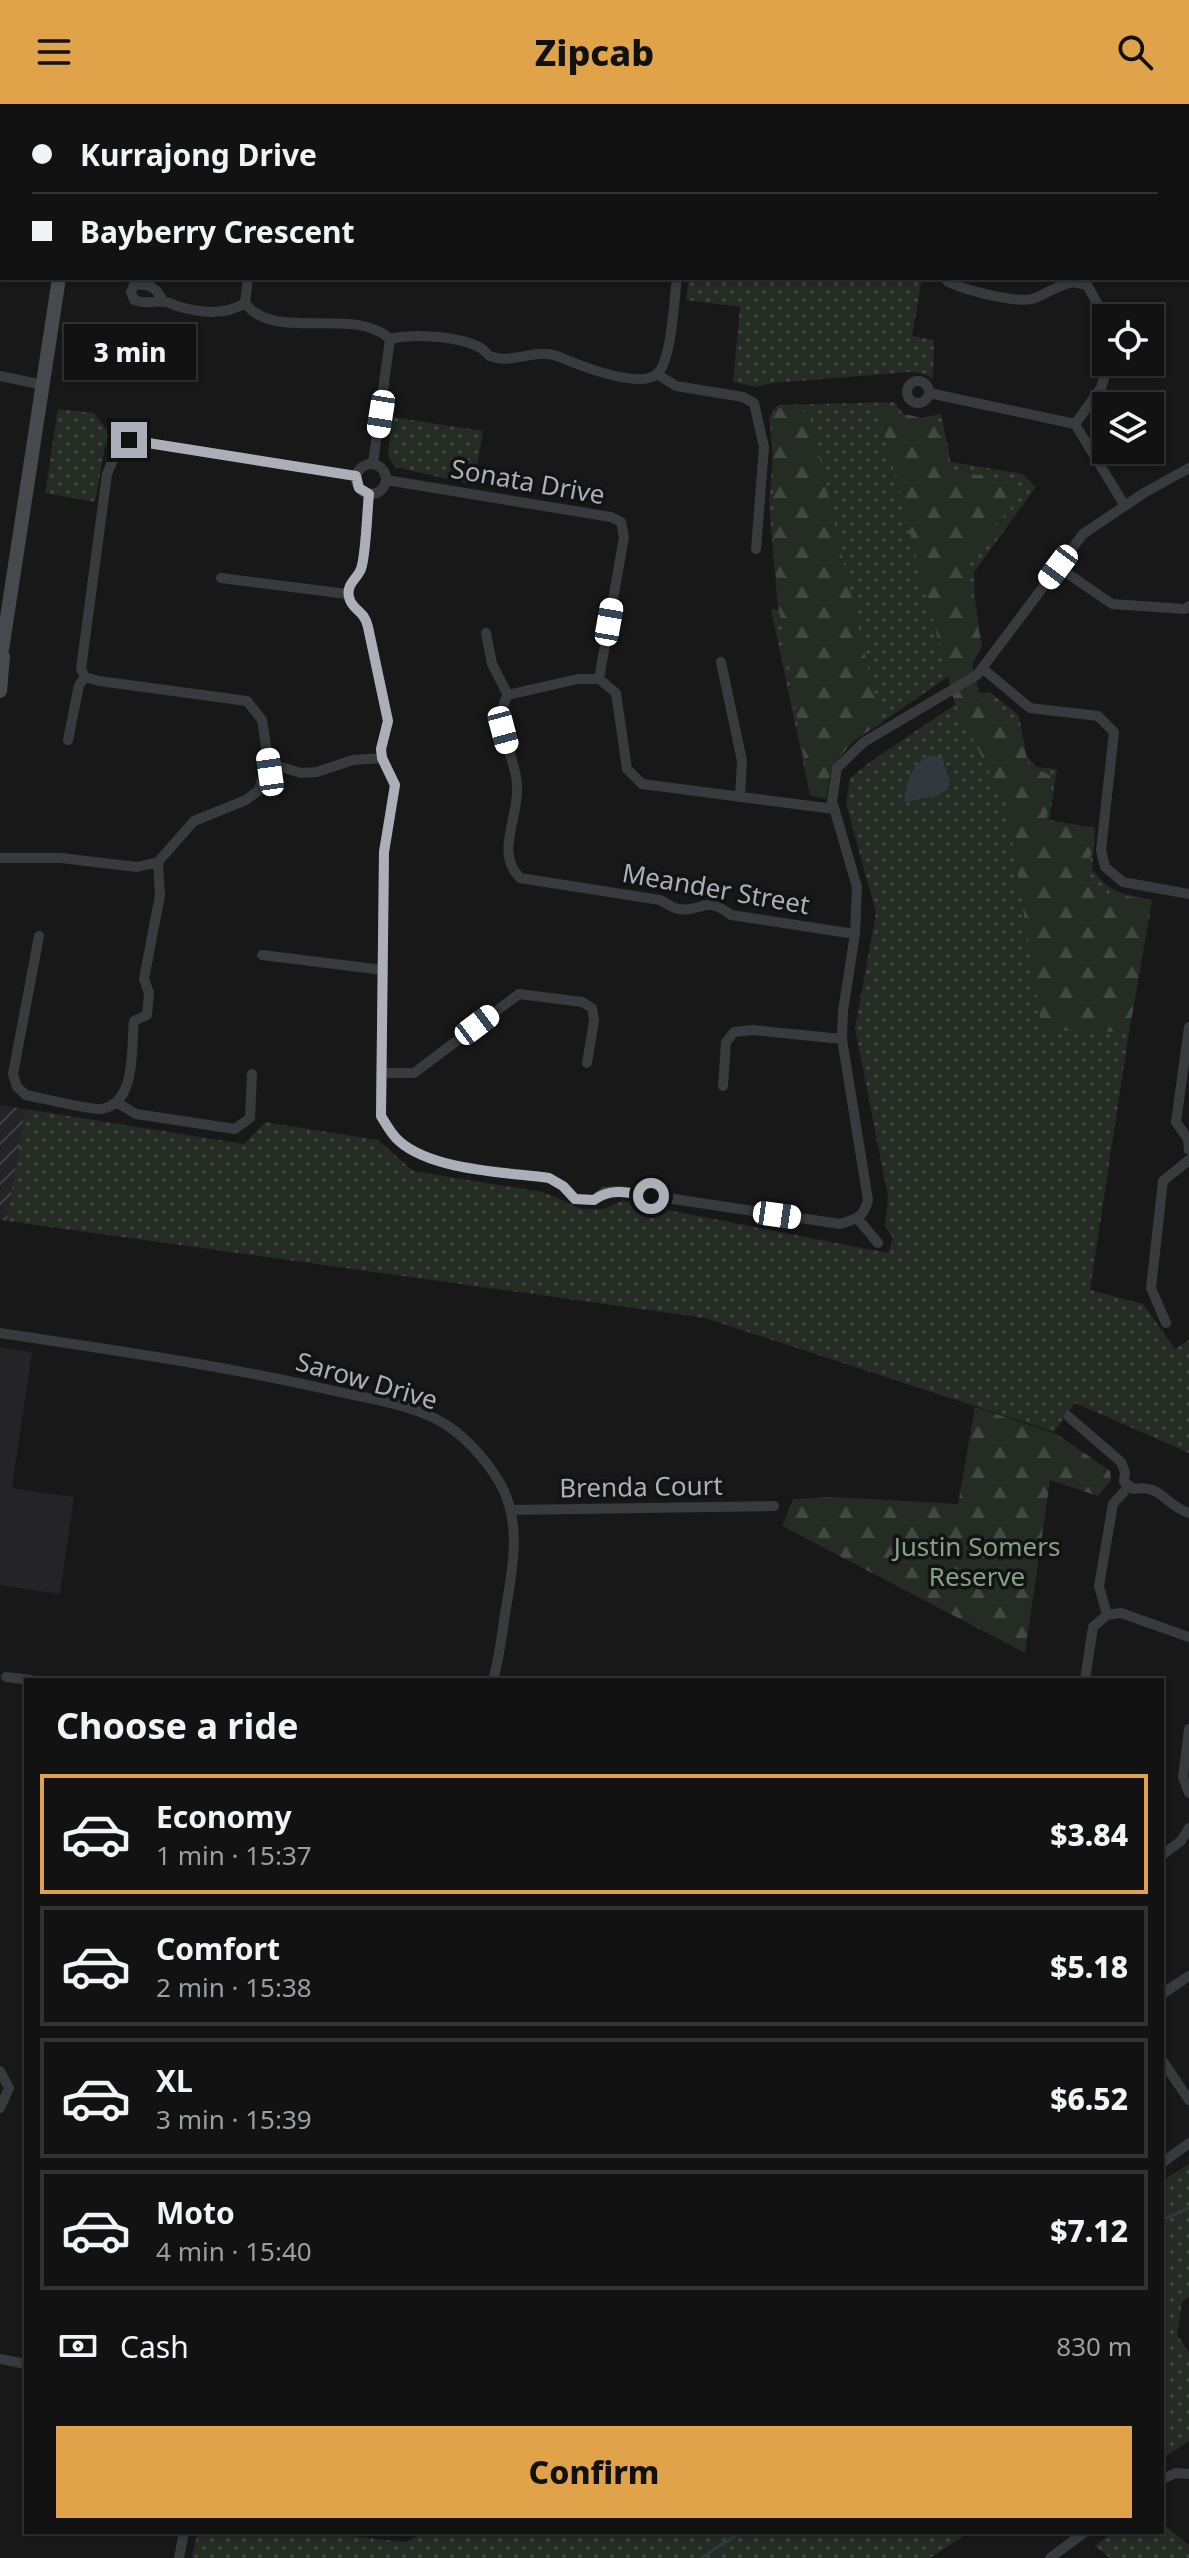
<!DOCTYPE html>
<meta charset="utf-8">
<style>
:root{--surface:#121213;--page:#1b1b1c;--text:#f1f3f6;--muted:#9c9ea0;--line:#313233;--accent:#e0a349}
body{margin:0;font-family:"Noto Sans",sans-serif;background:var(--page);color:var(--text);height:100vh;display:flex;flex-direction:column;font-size:30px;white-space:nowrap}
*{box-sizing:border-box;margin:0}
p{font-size:26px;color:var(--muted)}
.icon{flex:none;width:44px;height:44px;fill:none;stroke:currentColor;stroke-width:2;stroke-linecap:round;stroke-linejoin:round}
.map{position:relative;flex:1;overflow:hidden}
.side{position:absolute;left:24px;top:1574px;width:1140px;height:856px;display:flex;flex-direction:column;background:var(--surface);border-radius:0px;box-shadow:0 2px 6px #0004,0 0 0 2px var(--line)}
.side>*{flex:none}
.guide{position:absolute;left:0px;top:0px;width:1190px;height:176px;box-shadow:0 2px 6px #0004,0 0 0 2px var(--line);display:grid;align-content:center;height:176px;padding:0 32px;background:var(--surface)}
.tools{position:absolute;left:1092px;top:200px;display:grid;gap:16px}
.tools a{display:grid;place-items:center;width:72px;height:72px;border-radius:0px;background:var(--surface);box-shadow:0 2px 6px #0004,0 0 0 2px var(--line);font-size:40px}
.end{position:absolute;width:36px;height:36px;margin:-18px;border:10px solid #abb0b8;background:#111;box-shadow:0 0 0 4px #111}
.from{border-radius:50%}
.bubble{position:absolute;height:56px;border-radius:0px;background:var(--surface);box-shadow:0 2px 6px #0004,0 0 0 2px var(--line);font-size:26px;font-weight:800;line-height:56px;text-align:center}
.car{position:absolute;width:24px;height:48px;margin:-24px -12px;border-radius:10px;box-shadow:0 0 6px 2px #0007;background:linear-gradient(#fff 24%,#345 0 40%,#fff 0 76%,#345 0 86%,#fff 0)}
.guide b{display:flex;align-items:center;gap:28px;height:76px;font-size:30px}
.guide b+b{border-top:2px solid var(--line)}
.guide i{width:20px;height:20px;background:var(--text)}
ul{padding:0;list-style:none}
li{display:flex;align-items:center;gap:24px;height:120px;margin:0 16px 12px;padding:0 16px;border:4px solid var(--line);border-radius:0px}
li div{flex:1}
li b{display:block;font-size:30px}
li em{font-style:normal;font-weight:800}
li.selected{border-color:var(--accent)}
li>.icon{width:72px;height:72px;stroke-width:1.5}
h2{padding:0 32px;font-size:36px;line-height:96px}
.pay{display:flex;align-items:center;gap:20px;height:88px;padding:0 32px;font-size:30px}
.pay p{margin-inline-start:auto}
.action{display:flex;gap:16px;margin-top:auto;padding:16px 32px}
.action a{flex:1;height:92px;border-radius:0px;background:var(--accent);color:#111;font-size:32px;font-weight:800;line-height:92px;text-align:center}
header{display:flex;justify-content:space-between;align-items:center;height:104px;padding:0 32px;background:var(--accent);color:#111;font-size:36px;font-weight:800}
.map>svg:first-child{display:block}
.built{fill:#242426}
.industrial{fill:url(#industrial-furrows)}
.green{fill:url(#green-dots)}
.forest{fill:url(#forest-firs)}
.water{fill:#31393e}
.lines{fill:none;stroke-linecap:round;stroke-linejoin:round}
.stream{stroke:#31393e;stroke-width:3}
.street{stroke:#393a3e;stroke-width:10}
.secondary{stroke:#47494e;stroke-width:14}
.route{stroke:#abb0b8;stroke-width:10}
.labels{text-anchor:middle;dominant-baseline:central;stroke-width:7;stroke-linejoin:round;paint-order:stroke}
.street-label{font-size:26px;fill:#abb0b8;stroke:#131314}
.park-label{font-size:26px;fill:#84a184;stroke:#131314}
</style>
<header><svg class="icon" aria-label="menu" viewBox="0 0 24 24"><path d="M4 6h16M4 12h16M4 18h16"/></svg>Zipcab<svg class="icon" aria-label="search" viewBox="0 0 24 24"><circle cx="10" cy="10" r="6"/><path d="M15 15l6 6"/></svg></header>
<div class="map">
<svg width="1189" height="2454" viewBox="0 0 1189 2454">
<defs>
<pattern id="industrial-furrows" width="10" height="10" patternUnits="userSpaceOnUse" patternTransform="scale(2)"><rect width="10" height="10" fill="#242426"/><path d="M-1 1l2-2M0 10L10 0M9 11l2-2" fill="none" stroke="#414143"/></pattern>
<pattern id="green-dots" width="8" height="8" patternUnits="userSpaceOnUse" patternTransform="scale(2)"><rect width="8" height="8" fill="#242c24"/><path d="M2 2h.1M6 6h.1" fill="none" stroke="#414842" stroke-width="1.8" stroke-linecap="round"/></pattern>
<pattern id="forest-firs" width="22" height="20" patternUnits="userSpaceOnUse" patternTransform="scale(2)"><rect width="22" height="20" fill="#242c24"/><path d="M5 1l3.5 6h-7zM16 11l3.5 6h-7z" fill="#414842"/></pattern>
</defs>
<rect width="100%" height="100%" fill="#181819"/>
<path class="built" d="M0 1243 32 1248 12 1384 74 1393 60 1490 0 1481Z"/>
<path class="industrial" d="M0 1001 25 1005 7 1117 0 1116Z"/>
<path class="green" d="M798 0H952L797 2Z
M689 174H922L912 232 934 236 933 275 925 270 910 268 773 279 756 283 733 278 740 203 686 196Z
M894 298 908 316 941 310 951 358 1023 370 1036 383 974 468 975 495 982 543 964 562 844 644 832 664 824 693 810 691 771 505 778 506 769 399 773 350 769 314 776 303 780 301Z
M58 305 94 309 113 334 105 342 95 398 45 389Z
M392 313 483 327 474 381 395 363 388 352Z
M974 588 992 589 1019 612 1026 651 1037 663 1057 665 1049 716 1095 724 1092 765C1109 789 1124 790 1152 796L1129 928 1090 1186 1143 1200 1175 1245 1189 1236V1349L1075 1299 1054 1328 705 1214 7 1117 25 1005 244 1040 265 1018 378 1036 413 1067 543 1088 582 1105H604L621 1097 888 1149 893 1134 885 1122 888 1093 855 924 876 809 846 699 850 674 874 655Z
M1189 2060V2193L1182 2198 1177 2231 1189 2248V2337L1162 2355V2077Z
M1162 2419 1189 2441V2454H1110L1095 2442 1113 2428H1162Z
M198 2428H317L405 2438 426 2428H970L930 2454H193L192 2451Z"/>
<path class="forest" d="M877 303 937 318 951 366 1012 378 1023 390 968 453 971 489 982 543 972 560 981 596 1021 624 1028 660 1053 673 1046 719 1095 724 1091 751 1085 766 1098 788 1152 796 1129 928 1042 926 1007 703 955 600Z
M779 304 809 308 881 620 857 633 831 663 826 695 810 691 779 503 774 441 772 313Z
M975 1303 1057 1330 1110 1367 1111 1376 1098 1392 1050 1376 1025 1549 782 1422 793 1395 833 1393 958 1400Z"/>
<path class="water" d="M935 651 942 654 950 677 948 685 937 692 904 698C906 678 912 655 935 651Z"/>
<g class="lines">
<path class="stream" d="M1162 2116 1189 2104
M701 2454 741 2428"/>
<path class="street" d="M550 0V2
M1114 0V2
M164 2 165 0
M286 2V0
M791 2V0
M1188 36H1189
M1188 114 1189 116
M248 174 245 199C274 239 354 201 390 235L373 359
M1071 174 1073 178 1087 181 1106 215
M947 177C963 186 1015 199 1032 195 1047 190 1057 181 1073 178
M163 197C157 184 149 179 134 181L131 188 134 196C146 201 154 196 165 198 170 198 173 201 177 202 200 209 225 212 245 199
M390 235C413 229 459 232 481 244 483 245 488 251 490 252 511 261 533 244 557 252 576 260 639 286 657 270 672 256 674 195 677 174
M657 270 676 282 743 293 754 299 764 343 756 445
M0 272 43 281
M907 288a11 11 0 1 1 22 0a11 11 0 1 1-22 0Z
M929 289 1075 320 1125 402
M1075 320 1101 284 1109 258
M356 375a15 15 0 1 1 30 0a15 15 0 1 1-30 0Z
M386 376 611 413 621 418 624 433 599 575 616 589 627 665 642 680 834 705
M369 390C367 408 366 450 361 465 357 475 346 480 349 493 352 507 363 505 368 523L388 617 381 645 382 654 395 681 384 748 381 1012C386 1020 392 1031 399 1037 433 1067 505 1067 549 1074L563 1082 575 1095 594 1096 604 1088 620 1087 840 1120C856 1115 864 1113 868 1096L842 935 843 907 855 830 857 783 832 697 837 664 864 638 977 571 1083 430 1144 389 1189 364
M1058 463 1112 500 1185 505 1189 502
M221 474 347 490
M486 529 492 560 508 591
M721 558 742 657 740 693
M982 564 1030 604 1098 612 1114 628 1101 746 1105 763 1123 778 1189 790
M599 575H578L508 591C491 618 515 651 517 680 520 713 494 748 520 774L660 796C666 799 672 804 679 805 702 809 704 790 731 811L855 830
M68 636 79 581 85 573
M270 668 262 616 247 597 99 577 85 573 81 565 107 370 121 337 129 336 356 372
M0 754H61L137 763 158 758 194 717 246 696 259 686 263 671 281 663 301 669 317 668 353 656 382 654
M39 832 13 970 17 983 26 991C41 994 90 1006 101 1005 137 1000 131 943 134 917L147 911 149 889 144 875 160 791 158 758
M262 851 383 866
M1189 923 1176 1018 1188 1035 1189 1046
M381 969H414L519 890 582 898 592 904 594 917 587 959
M723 982 726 938 734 928 753 926 842 935
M116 998 136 1010 235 1025 250 1014 252 970
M858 1115 878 1139
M1166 1219 1151 1184 1163 1077 1189 1056
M0 1229C111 1246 221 1261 330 1286 365 1294 404 1299 436 1315 462 1328 485 1354 500 1379 523 1420 512 1467 505 1510 502 1532 499 1555 493 1576
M1069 1313 1121 1358 1125 1368 1124 1378 1134 1385C1162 1380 1164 1401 1189 1409
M510 1406 774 1402
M1107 1511 1099 1482 1113 1400 1129 1382
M6 1573 31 1576
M1085 1576 1093 1523 1107 1511 1121 1509 1189 1533
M1189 1625 1183 1673 1189 1689
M1162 1751 1181 1737 1189 1724
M1162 1890 1189 1872
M1162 1956 1189 1996
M0 1967 9 1984 0 2004
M1162 2059 1189 2039
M0 2255 26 2260
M1162 2375 1176 2369 1189 2370
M179 2454 184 2428
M1050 2454 1085 2428"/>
<path class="secondary" d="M84 2 85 0
M0 559 59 174
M0 587 3 553"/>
</g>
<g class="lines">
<path class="route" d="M129 336 356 372 359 384 369 390C367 408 366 451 361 465 357 475 346 480 349 493 352 507 364 505 368 523L388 617 381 645 382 654 395 681 384 748 381 1012C386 1020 392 1031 399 1037 433 1067 506 1068 549 1074L563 1082 575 1095 594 1096C611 1083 631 1089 651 1092"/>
</g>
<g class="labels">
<g class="street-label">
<text transform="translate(528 377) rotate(10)">Sonata Drive</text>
<text transform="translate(716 784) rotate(10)">Meander Street</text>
<text transform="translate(367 1276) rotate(16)">Sarow Drive</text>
<text transform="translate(641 1382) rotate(-1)">Brenda Court</text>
</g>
<g class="park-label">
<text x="977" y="1442">Justin Somers<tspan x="977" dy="30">Reserve</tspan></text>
</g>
</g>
</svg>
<div class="tools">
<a><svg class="icon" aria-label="locate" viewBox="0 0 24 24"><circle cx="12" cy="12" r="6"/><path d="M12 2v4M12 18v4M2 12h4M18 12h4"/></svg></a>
<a><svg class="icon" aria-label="layers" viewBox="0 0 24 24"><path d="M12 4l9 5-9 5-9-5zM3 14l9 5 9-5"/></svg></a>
</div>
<i class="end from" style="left:651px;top:1092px"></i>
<i class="end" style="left:129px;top:336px"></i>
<div class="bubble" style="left:64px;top:220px;width:132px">3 min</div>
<i class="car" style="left:381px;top:310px;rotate:189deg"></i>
<i class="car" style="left:1058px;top:463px;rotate:217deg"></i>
<i class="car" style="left:609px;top:518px;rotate:10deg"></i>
<i class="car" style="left:503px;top:626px;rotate:165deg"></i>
<i class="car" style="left:270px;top:668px;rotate:352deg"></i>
<i class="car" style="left:477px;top:921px;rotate:53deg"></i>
<i class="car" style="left:777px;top:1111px;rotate:98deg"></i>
<div class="guide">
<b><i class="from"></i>Kurrajong Drive</b>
<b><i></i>Bayberry Crescent</b>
</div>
<section class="side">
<h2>Choose a ride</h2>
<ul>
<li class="selected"><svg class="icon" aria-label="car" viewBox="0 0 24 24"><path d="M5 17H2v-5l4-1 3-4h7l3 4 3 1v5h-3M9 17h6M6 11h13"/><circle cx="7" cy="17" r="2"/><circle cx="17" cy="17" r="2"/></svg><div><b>Economy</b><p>1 min · 15:37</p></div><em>$3.84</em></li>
<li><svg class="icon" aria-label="car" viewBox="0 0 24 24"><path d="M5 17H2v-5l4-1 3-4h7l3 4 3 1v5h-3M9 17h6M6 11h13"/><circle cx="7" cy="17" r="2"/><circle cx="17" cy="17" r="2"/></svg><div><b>Comfort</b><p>2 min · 15:38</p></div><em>$5.18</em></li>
<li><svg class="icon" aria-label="car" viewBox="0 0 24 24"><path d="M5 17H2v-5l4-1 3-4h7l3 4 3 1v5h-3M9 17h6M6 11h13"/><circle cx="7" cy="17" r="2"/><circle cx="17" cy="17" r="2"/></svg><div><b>XL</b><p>3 min · 15:39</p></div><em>$6.52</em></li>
<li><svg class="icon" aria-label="car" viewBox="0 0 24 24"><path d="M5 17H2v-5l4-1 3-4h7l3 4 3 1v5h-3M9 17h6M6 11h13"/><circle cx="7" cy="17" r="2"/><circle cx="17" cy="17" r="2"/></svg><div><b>Moto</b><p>4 min · 15:40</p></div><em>$7.12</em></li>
</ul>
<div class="pay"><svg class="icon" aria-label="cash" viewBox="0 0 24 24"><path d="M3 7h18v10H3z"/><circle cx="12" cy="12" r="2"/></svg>Cash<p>830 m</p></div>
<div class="action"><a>Confirm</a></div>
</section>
</div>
